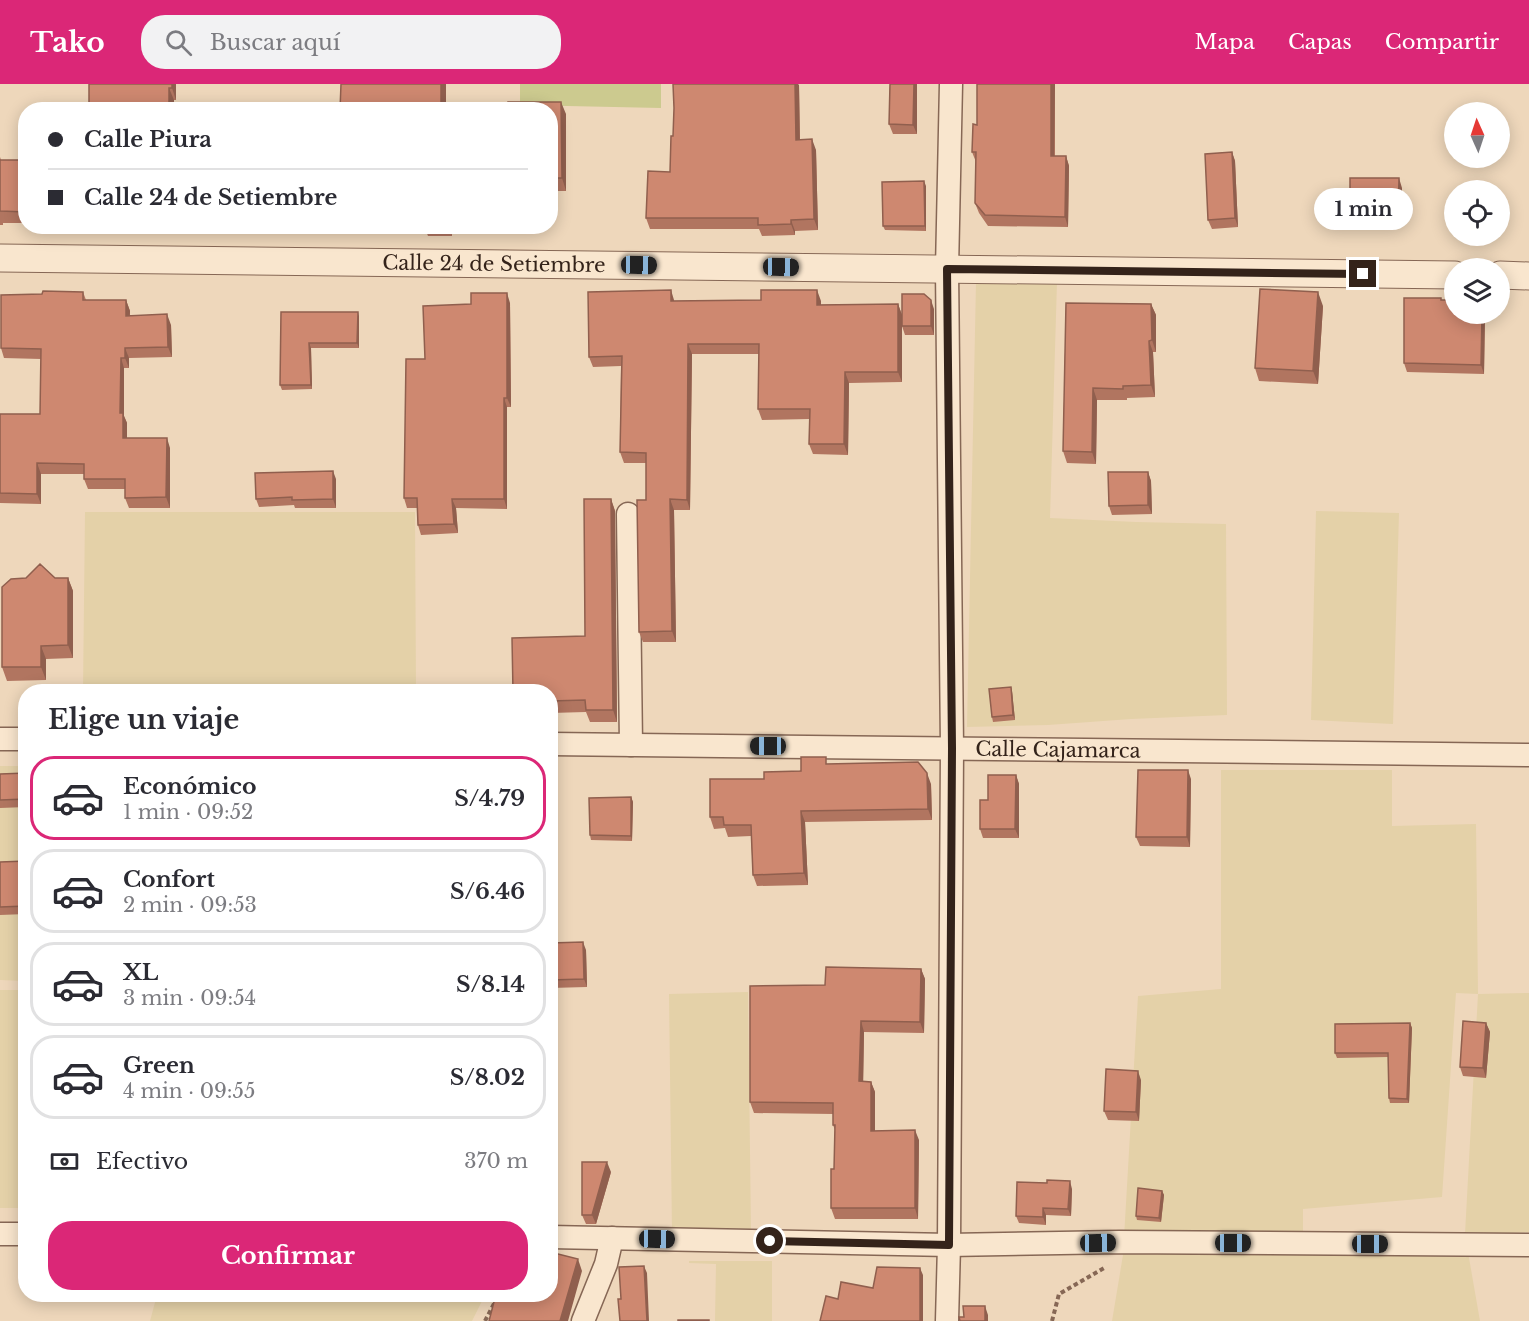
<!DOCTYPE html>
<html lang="es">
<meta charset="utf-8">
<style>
:root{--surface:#fff;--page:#f2f2f3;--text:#2b2b33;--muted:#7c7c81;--line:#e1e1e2;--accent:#db2777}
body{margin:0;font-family:"Libre Baskerville",serif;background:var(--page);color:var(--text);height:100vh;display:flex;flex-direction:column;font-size:22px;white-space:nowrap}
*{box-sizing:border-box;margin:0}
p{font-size:20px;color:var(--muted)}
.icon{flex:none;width:33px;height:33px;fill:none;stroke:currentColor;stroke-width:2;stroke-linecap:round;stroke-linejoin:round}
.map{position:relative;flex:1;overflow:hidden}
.sheet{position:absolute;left:18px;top:600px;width:540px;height:618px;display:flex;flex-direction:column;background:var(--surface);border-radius:24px;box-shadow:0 3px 15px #0003}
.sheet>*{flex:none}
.top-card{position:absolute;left:18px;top:18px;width:540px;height:132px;border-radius:24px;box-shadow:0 3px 15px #0003;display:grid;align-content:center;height:132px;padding:0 30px;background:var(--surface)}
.needle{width:39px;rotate:357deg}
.fabs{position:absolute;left:1444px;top:18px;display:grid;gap:12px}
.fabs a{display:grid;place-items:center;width:66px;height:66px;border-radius:50%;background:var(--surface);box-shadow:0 3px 15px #0003;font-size:30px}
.end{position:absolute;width:27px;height:27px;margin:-14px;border:8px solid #34231a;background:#fff;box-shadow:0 0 0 3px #fff}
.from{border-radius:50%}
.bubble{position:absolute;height:42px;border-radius:21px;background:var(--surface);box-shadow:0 3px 15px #0003;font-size:20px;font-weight:700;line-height:42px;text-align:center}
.car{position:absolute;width:18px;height:36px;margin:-18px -9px;border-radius:8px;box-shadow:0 0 4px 2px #0007;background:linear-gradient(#222 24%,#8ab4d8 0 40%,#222 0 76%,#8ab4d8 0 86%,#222 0)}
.top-card b{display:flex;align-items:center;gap:21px;height:57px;font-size:22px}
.top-card b+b{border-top:2px solid var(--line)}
.top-card i{width:15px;height:15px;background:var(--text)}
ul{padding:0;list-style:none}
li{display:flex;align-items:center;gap:18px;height:84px;margin:0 12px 9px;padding:0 18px;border:3px solid var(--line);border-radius:24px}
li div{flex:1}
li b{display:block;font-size:22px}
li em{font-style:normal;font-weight:700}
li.on{border-color:var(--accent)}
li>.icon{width:54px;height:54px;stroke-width:1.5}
h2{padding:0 30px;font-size:27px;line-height:72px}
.pay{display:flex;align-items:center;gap:15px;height:66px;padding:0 30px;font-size:22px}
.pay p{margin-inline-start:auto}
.button{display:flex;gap:12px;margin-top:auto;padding:12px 30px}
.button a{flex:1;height:69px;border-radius:24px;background:var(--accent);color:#fff;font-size:24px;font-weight:700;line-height:69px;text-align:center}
header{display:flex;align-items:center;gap:36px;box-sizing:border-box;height:84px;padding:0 30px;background:var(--accent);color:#fff}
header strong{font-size:28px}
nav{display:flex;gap:33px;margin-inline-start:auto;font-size:21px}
.search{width:420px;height:54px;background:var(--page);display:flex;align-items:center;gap:15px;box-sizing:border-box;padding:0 21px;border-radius:24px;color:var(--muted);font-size:22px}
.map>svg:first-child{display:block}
.farmland{fill:#e4d1a8;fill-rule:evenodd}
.green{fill:#ccca8f}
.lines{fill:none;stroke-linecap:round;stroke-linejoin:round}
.minor-casing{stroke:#866755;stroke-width:25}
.tertiary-casing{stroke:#866755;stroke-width:29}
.path{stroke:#866755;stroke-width:4;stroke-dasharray:4.5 3;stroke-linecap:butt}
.minor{stroke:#f9e6ce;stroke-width:22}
.tertiary{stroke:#f9e6ce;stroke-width:27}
.wall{fill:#b17560}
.shaded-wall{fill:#905f4e}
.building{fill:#ce8870;stroke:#905f4e;stroke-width:1.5}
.route{stroke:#34231a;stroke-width:8}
.labels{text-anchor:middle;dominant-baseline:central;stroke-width:4.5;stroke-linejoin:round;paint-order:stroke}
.street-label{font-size:20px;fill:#34231a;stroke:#f6e3cb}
</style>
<header>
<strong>Tako</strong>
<div class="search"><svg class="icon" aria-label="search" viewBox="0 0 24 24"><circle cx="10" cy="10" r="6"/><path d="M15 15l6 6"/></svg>Buscar aquí</div>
<nav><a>Mapa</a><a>Capas</a><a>Compartir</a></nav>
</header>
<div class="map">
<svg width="1529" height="1237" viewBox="0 0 1529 1237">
<rect width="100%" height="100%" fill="#eed7bb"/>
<path class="farmland" d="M976 198H1057L1050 434 1136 438 1226 440 1227 631 1131 635 1048 641 967 643Z
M1316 427 1399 429 1393 640 1311 636Z
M85 428H415L416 607H83Z
M0 682H25V897L0 896Z
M1221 686H1392V742L1476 740 1478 910 1529 909V1148L1465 1151 1480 1237H1112L1123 1171 1138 912 1221 905ZM1456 909 1478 910 1465 1150 1303 1160V1125L1442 1113Z
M0 906H25V1124H0Z
M748 908 751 1147 672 1148 669 910Z
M689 1177H772V1237H715L716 1180 689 1179Z
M157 1211V1210L485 1211 472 1237H150Z"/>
<path class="green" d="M520 0H661V24L520 21Z"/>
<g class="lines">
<g class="minor-casing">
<g id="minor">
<path d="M628 430 631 661"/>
<path d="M0 655H26"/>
<path id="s1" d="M550 660 1529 671"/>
<path d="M0 1150H26"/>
<path d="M550 1153 949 1161 1119 1158 1529 1161"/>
<path d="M583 1237 606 1180 612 1154"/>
<path d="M947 1237 949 1161 952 664 947 185 951 0"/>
</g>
</g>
<g class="tertiary-casing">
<g id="tertiary">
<path id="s2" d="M0 174 1455 191"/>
<path d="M1500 191 1529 192"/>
</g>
</g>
<path class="path" d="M485 1237 499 1210
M1052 1237 1059 1210 1104 1184"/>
<use href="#minor" class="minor"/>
<use href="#tertiary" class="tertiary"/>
</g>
<path class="wall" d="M89 0H176V16H174Z
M890 0H917V50H893L889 40Z
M977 0H1055V72H1066L1069 82 1068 143 988 142 979 129 975 119 976 78 972 68 977 41Z
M799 1 800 55 816 66 818 146 795 147V151L762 152 759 145H650L646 134 670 88 673 52Z
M550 26 566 30V107H550Z
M1232 68 1235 77 1238 143 1212 145 1208 136Z
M0 73 1 76H26V139H3V141H0Z
M926 102V147L885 146 883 142Z
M1402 104 1401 140H1353L1350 131Z
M257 142H317V147H259Z
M424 142H509V148H452V152H428Z
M83 208 86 216H126L130 227V232L171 241 172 273 129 274V284H124V332L127 339V354L170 364V424H129L125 414V405H88L84 395V390H41V420L0 419V330H40L41 275 4 274 1 264 42 210Z
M1442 216 1485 230 1484 290 1407 288 1404 279Z
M821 217V221L898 220 902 231V298L849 299 848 371 813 370 809 360V335L762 336 758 325 759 270H692L690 426H674L676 558H643L639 548 646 416V379H624L620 368 621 282 593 283 589 273Z
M510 219 511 323H507V425L456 424 458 449 421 451 418 441 417 424H407L404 414Z
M1066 219 1151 220 1156 231V268H1153L1155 313 1127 314V316H1097L1096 380 1067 379 1063 367Z
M1323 222 1318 300 1259 297 1255 284Z
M934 225V251H905L902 242Z
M281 228 359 232V264H311L312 305 282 306 280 301Z
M1148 388 1151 397 1152 430 1112 431 1109 422Z
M336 395V424H295L294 421 259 423 256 415Z
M611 415 615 427 617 638H590L586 628 550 629V608L585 552Z
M55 494H68L73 507V574L46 575V596L7 597 2 583Z
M1011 603 1012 607 1015 636 993 638 992 633Z
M829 680 931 700 932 736 805 738 808 801 757 802 753 791 751 752 728 753 725 744 714 745 710 733 764 695Z
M26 689V723L0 724V690Z
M1016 691 1019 700V754H983L980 745 988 716Z
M1191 695 1190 763 1140 762 1136 753Z
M631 713 633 718 632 757 591 756 590 751Z
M26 777V830L0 831V778Z
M550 859 586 866 587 903 550 904Z
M921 885 925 895 924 949 864 948 863 998H871L875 1008V1047L919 1056 918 1135H835L831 1124 834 1085 835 1046 833 1041V1030L754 1029 750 1018Z
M1410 939 1412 944 1409 1019H1390L1389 1014 1388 973 1337 974 1335 969Z
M1486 939 1490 948 1486 994 1463 992 1460 983Z
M1141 996 1139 1037 1108 1036 1104 1027Z
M611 1088 596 1140H586L582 1131Z
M1072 1105 1071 1132 1046 1131V1141L1019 1139 1016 1132Z
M1162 1107 1164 1111 1161 1138 1137 1136 1136 1132Z"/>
<path class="shaded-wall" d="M172 0H176V16L172 4Z
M441 0H446V26H441Z
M795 0H798L799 1 800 67 796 56Z
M914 0H917V50L913 41Z
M1051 0H1055L1054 82 1051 72Z
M169 4 174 16V26H169Z
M561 18 566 30V107L562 94Z
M812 55 816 66 818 146 814 135Z
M1232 68 1235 77 1238 143 1235 134Z
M1066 72 1069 82 1068 143 1065 133Z
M1399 94 1402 104 1401 140 1398 131Z
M924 97 926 102V147L925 142Z
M791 136 795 147V151L791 140Z
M671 206 674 216 675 227 671 217Z
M817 206 821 217V231L817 221Z
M1318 208 1323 222 1318 300 1313 287Z
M507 209 510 219 511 323 507 314Z
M126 216 130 227 129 242 126 232Z
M931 216 934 225V251L931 242Z
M898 220 902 231V298L898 288Z
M1151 220 1156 231V268L1152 256Z
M358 228 359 232V264L357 259Z
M167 230 171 241 172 273 168 263Z
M1482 230H1485L1484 290 1481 281Z
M1149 257 1153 268 1155 313 1151 301Z
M309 259 311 264 312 305 311 301Z
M688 260 692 270 690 426 687 416Z
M125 264 129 274V284L125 274Z
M121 274 124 284V332L127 339V364L123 354 120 329Z
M845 288 849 299 848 371 844 360Z
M1093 304 1097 316 1096 380 1092 368Z
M504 314 507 323V425L504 415Z
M167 354 170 364V424L166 413Z
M37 379 41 390V420L37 410Z
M333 387 336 395V424L333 415Z
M1148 388 1151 397 1152 430 1148 421Z
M452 415 456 424 458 449 454 440Z
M611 415 615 427 617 638 613 626Z
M670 415 674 426 676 558 672 547Z
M68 494 73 507V574L68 561Z
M41 562 46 575V596L41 583Z
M1011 603 1012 607 1015 636 1013 631Z
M1188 686 1191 695 1190 763 1187 753Z
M927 689 931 700 932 736 928 725Z
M1016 691 1019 700V754L1015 745Z
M631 713 633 718 632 757 631 752Z
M801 727 805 738 808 801 804 789Z
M583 858 586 866 587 903 584 895Z
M921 885 925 895 924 949 920 938Z
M861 937 864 948 863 1008 859 997Z
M1410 939 1412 944 1409 1019 1407 1015Z
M1486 939 1490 948 1486 994 1483 984Z
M1138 987 1141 996 1139 1037 1136 1028Z
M871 998 875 1008V1057L871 1047Z
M915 1046 919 1056 918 1135 915 1124Z
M607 1078 611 1088 596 1140 592 1131Z
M1070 1097 1072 1105 1071 1132 1068 1125Z
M1162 1107 1164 1111 1161 1138 1159 1134Z
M1043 1124 1046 1131V1141L1043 1133Z
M578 1175 582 1187 568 1237H560Z
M644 1182 647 1189 649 1237H647Z
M920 1184 923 1191V1237H920Z
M985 1222 988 1231V1237H985Z"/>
<path class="building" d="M89 0H172V4H169V26H89Z
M341 0H441V26H340Z
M673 0H795L796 56 812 55 814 135 791 136V140L758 141V134H646L648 87 670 88 671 52H673L674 24Z
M890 0H914L913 41 889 40Z
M977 0H1051V72H1066L1065 133 985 131 975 119 976 68H972L973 40 977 41Z
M508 18H561L562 94H550V26H508Z
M1232 68 1235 134 1208 136 1205 70Z
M0 76H26V128L0 127Z
M1350 94H1399L1398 131H1350Z
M924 97 925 142H883L882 98Z
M1260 205 1318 208 1313 287 1255 284Z
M671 206V217L761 216V206H817V221L898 220V288H845L844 360H809L810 325H758L759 260H688L687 416 670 415 672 547 639 548 637 416H646V369L620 368 622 272 589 273 588 208Z
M43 207 83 208V216H126V232L167 230 168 263 125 264V274H121L120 329H123V354H167L166 413 125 414V395H84V380L37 379V410L0 409V330H40L41 265 1 264V211L42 210Z
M471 209H507V314H504V415H452L454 440 418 441 417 414H404L406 275H425L423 222 471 220Z
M902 210H924L931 216V242H902Z
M1404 214H1441V216H1455V230H1482L1481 281 1404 279Z
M1066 219 1151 220 1152 256 1149 257 1151 301 1123 302V305L1093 304 1092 368 1063 367Z
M281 228H358L357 259H309L311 301H280Z
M333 387V415L292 416V413L256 415 255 389Z
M1108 388H1148V421L1109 422Z
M584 415H611L613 626H586L585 616 550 617V608H513L512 554 585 552Z
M40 480 55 494H68V561L41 562V583H2V503L11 495 26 494Z
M1011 603 1013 631 992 633 989 605Z
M801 673H826V680L918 678 927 689 928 725 801 727 804 789 753 791 751 741H724L723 733H710V695H764V688L801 687Z
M1138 686H1188L1187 753H1136Z
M26 689V715L0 716V690Z
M988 691H1016L1015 745H980V716H988Z
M631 713V752L590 751 589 714Z
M26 777V822L0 823V778Z
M583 858 584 895 550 896V859Z
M826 883 921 885 920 938 861 937 859 997 871 998V1047L915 1046V1124H831V1085H834L835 1041H833V1019L750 1018V902L825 901Z
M1463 937 1486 939 1483 984 1460 983Z
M1410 939 1407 1015 1389 1014 1388 969H1335V940Z
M1106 985 1138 987 1136 1028 1104 1027Z
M582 1078H607L592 1131H582Z
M1047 1096 1070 1097 1068 1125 1043 1124V1133L1016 1132 1017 1098 1047 1099Z
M1138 1104 1162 1107 1159 1134 1136 1132Z
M550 1168 578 1175 560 1237H489L496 1210H550Z
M644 1182 647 1237H620L618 1215H621L619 1183Z
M877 1183 920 1184V1237H820L826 1212 838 1215 841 1198 873 1204Z
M963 1222H985V1237H960L959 1233H964Z
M678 1236H709V1237H678Z"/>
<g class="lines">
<path class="route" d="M770 1157 949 1161 952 664 947 185 1363 190"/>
</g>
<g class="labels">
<g class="street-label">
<text stroke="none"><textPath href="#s2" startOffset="494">Calle 24 de Setiembre</textPath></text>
<text stroke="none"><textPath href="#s1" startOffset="508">Calle Cajamarca</textPath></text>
</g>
</g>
</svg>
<div class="fabs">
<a><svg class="needle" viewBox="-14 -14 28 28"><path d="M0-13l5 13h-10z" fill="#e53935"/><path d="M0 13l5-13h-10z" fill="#7c7c81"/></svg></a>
<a><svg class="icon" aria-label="locate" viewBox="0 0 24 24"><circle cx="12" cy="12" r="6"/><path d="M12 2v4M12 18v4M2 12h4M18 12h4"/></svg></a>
<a><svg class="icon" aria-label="layers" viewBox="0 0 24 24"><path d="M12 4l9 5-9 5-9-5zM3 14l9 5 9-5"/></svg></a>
</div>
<i class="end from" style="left:770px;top:1157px"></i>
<i class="end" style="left:1363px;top:190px"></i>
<div class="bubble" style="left:1314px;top:104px;width:99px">1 min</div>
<i class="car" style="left:639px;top:181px;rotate:91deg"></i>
<i class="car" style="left:781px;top:183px;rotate:91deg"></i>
<i class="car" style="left:768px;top:662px;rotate:270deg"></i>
<i class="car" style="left:657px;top:1155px;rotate:91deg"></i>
<i class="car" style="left:1098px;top:1159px;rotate:89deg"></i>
<i class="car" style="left:1233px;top:1159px;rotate:90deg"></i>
<i class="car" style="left:1370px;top:1160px;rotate:90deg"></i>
<div class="top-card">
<b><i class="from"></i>Calle Piura</b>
<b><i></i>Calle 24 de Setiembre</b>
</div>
<section class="sheet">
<h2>Elige un viaje</h2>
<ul>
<li class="on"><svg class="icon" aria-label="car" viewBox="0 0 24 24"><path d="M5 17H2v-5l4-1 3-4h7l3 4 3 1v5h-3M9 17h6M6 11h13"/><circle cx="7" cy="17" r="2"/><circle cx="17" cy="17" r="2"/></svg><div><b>Económico</b><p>1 min · 09:52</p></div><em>S/4.79</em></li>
<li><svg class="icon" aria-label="car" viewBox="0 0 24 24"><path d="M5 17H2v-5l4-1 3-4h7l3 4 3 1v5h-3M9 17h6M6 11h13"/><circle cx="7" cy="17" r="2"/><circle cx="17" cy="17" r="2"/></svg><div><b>Confort</b><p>2 min · 09:53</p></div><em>S/6.46</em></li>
<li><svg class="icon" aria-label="car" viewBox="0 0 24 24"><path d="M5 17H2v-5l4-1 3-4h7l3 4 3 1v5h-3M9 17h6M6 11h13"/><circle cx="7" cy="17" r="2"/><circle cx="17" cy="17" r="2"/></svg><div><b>XL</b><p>3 min · 09:54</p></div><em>S/8.14</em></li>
<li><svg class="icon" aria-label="car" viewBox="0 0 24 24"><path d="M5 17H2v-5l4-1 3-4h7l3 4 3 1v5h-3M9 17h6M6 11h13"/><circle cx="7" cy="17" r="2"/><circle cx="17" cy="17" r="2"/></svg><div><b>Green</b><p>4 min · 09:55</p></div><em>S/8.02</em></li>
</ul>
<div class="pay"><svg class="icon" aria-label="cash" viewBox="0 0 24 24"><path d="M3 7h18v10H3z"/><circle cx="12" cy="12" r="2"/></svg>Efectivo<p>370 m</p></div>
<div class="button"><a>Confirmar</a></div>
</section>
</div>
